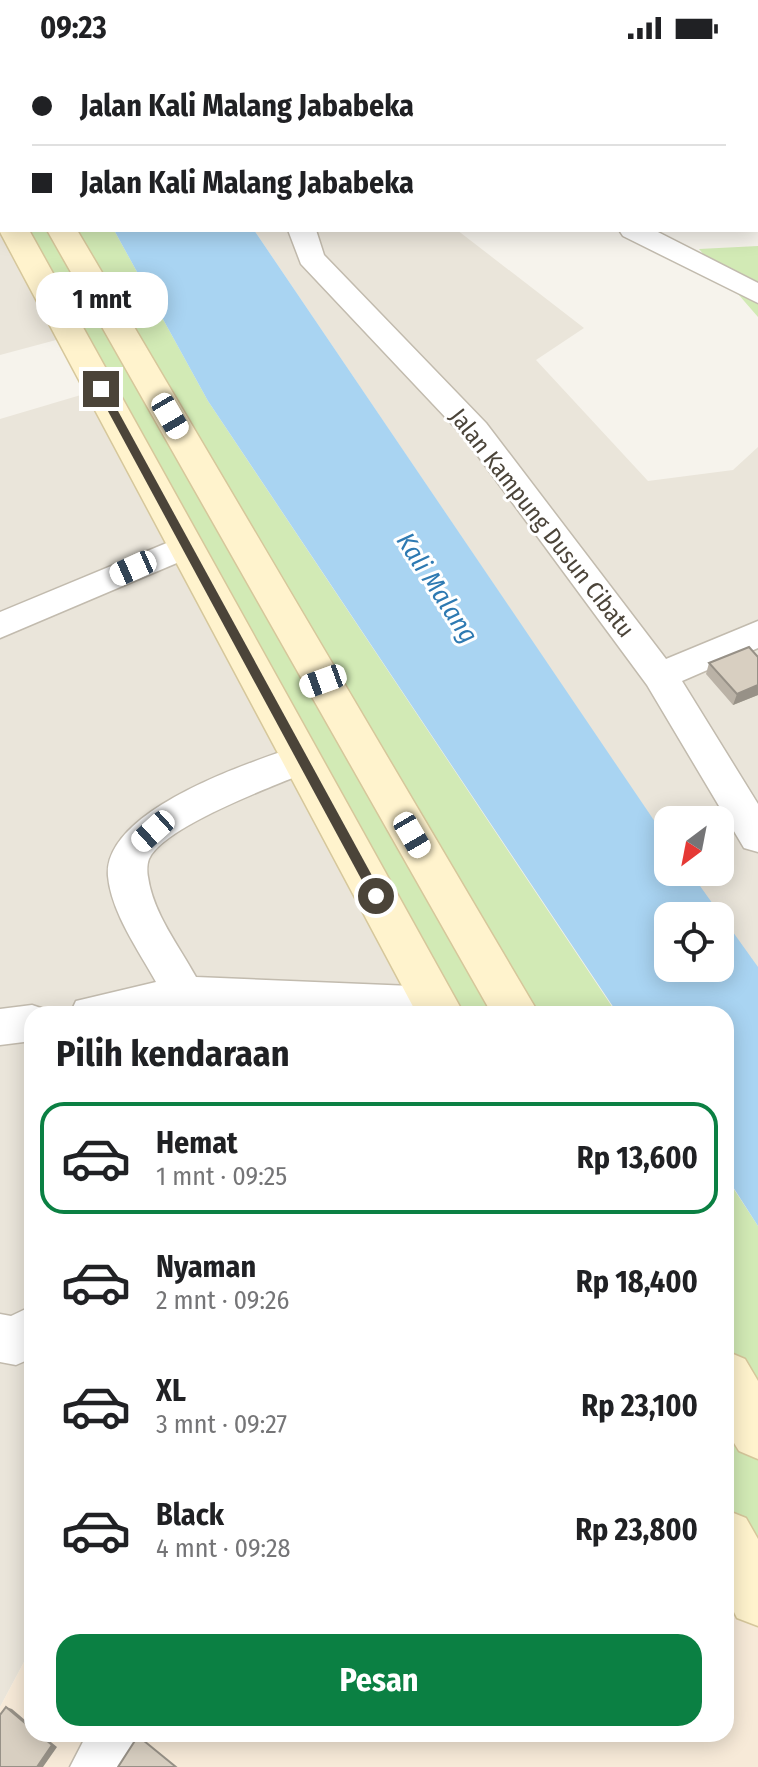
<!DOCTYPE html>
<html lang="id">
<meta charset="utf-8">
<style>
:root{--surface:#fff;--page:#f2f2f2;--text:#202124;--muted:#757577;--line:#e0e0e0;--accent:#0b8043}
body{margin:0;font-family:"Fira Sans Condensed",sans-serif;background:var(--page);color:var(--text);height:100vh;display:flex;flex-direction:column;font-size:30px;white-space:nowrap}
*{box-sizing:border-box;margin:0}
p{font-size:26px;color:var(--muted)}
.icon{flex:none;width:44px;height:44px;fill:none;stroke:currentColor;stroke-width:2;stroke-linecap:round;stroke-linejoin:round}
.map{position:relative;flex:1;overflow:hidden}
.panel{position:absolute;left:24px;top:950px;width:710px;height:736px;display:flex;flex-direction:column;background:var(--surface);border-radius:24px;box-shadow:0 4px 20px #0003}
.panel>*{flex:none}
.banner{position:absolute;left:0px;top:0px;width:758px;height:176px;box-shadow:0 4px 20px #0003;display:grid;align-content:center;height:176px;padding:0 32px;background:var(--surface)}
.needle{width:52px;rotate:212deg}
.buttons{position:absolute;left:654px;top:750px;display:grid;gap:16px}
.buttons a{display:grid;place-items:center;width:80px;height:80px;border-radius:16px;background:var(--surface);box-shadow:0 4px 20px #0003;font-size:40px}
.end{position:absolute;width:36px;height:36px;margin:-18px;border:10px solid #4b4439;background:#fff;box-shadow:0 0 0 4px #fff}
.from{border-radius:50%}
.bubble{position:absolute;height:56px;border-radius:24px;background:var(--surface);box-shadow:0 4px 20px #0003;font-size:26px;font-weight:700;line-height:56px;text-align:center}
.car{position:absolute;width:24px;height:48px;margin:-24px -12px;border-radius:10px;box-shadow:0 0 6px 2px #0007;background:linear-gradient(#fff 24%,#345 0 40%,#fff 0 76%,#345 0 86%,#fff 0)}
.banner b{display:flex;align-items:center;gap:28px;height:76px;font-size:30px}
.banner b+b{border-top:2px solid var(--line)}
.banner i{width:20px;height:20px;background:var(--text)}
ul{padding:0;list-style:none}
li{display:flex;align-items:center;gap:24px;height:112px;margin:0 16px 12px;padding:0 16px;border:4px solid transparent;border-radius:24px}
li div{flex:1}
li b{display:block;font-size:30px}
li em{font-style:normal;font-weight:700}
li.on{border-color:var(--accent)}
li>.icon{width:72px;height:72px;stroke-width:1.5}
h2{padding:0 32px;font-size:36px;line-height:96px}
.primary-button{display:flex;gap:16px;margin-top:auto;padding:16px 32px}
.primary-button a{flex:1;height:92px;border-radius:24px;background:var(--accent);color:#fff;font-size:32px;font-weight:700;line-height:92px;text-align:center}
.status{display:flex;justify-content:space-between;align-items:center;height:56px;padding:0 40px;background:var(--surface);direction:ltr}
.status svg{height:22px;fill:currentColor}
.map>svg:first-child{display:block}
.residential{fill:#eae5da}
.commercial{fill:#f7ead8}
.green{fill:#d2eab5}
.water{fill:#a9d4f2;fill-rule:evenodd}
.lines{fill:none;stroke-linecap:round;stroke-linejoin:round}
.street-casing{stroke:#c2bbae;stroke-width:3}
.secondary-casing{stroke:#d6c79b;stroke-width:3}
.street{fill:#fff;fill-rule:evenodd}
.secondary{fill:#fff3cd;fill-rule:evenodd}
.wall{fill:#bab2a6}
.shaded-wall{fill:#979187}
.building{fill:#d8cfc1;stroke:#979187;stroke-width:2}
.route{fill:#4b4439}
.labels{text-anchor:middle;dominant-baseline:central;stroke-width:6;stroke-linejoin:round;paint-order:stroke}
.street-label{font-size:24px;fill:#4b4439;stroke:#fff}
.water-label{font-size:26px;font-style:italic;fill:#2e7ab2;stroke:#fff}
</style>
<div class="status"><b>09:23</b><svg viewBox="0 0 49 12"><path d="M0 12V9h3v3zM5 12V6h3v6zM10 12V3h3v9zM15 12V0h3v12zM26 1h20v11H26zM47 4h2v5h-2z"/></svg></div>
<div class="map">
<svg width="758" height="1711" viewBox="0 0 758 1711">
<rect width="100%" height="100%" fill="#f6f3ec"/>
<path class="residential" d="M0 149 2 174 71 280 0 299Z
M254 174H457L584 272 536 304 648 425 733 414 758 391V918L688 816H720V764H668V786Z
M101 333 441 958H32V1591L0 1651V363Z"/>
<path class="commercial" d="M726 1481 758 1540V1711H0V1651L32 1591V1678H726Z"/>
<path class="green" d="M14 174H114L208 345 617 958H442Z
M758 190V261L699 193Z
M726 1121 758 1170V1538L726 1480Z"/>
<path class="water" d="M114 174H254L668 785V816H690L758 911V1170L726 1120V958H618L208 345ZM668 860H720V912H668Z"/>
<g class="lines">
<g class="street-casing">
<path id="street" d="M172 0H196L197 2H173Z
M331 0H357L330 2Z
M288 174H316L324 199 486 367 666 603 758 565V592L682 625 758 748V796L744 792 647 629 464 381 301 208Z
M619 174H654L758 227V247L623 180Z
M186 479 198 482 203 490 198 498 0 582V556Z
M302 689 315 693 321 703 315 713C281 727 163 770 149 803 147 808 147 816 148 821 153 857 179 890 196 921L436 931 451 936 457 949 453 958H70L76 945 156 926C139 895 111 856 108 820 103 754 252 705 302 689Z
M32 949 47 954 49 958H32V985L0 989V953Z
M32 1250V1302L16 1309 0 1306V1258L11 1260Z
M87 1678H148L131 1711H70Z"/>
</g>
<g class="secondary-casing">
<path id="secondary" d="M0 59H2V79H0Z
M2 170V174H29L464 958H417L0 176Z
M47 174H77L539 958H492Z
M726 1295 745 1303 758 1325V1403L739 1395 726 1374Z
M726 1454 746 1462 758 1483V1570L737 1562 726 1540Z"/>
</g>
<use href="#street" class="street"/>
<use href="#secondary" class="secondary"/>
</g>
<path class="wall" d="M758 601V639L733 649 706 618 709 607Z"/>
<path class="shaded-wall" d="M272 0H285L281 2H268Z
M758 629V639L733 649 737 638Z
M6 1651 12 1653 32 1670V1673Z
M39 1678H41L57 1691 43 1711H37Z"/>
<path class="building" d="M256 0H272L268 2H260Z
M749 591 758 601V629L737 638 709 607Z
M6 1651 32 1673V1678H39L52 1689 37 1711H0V1659Z
M138 1680 176 1711H118Z"/>
<path class="route" d="M101 330 106 333 381 836V843H372L96 333Z"/>
<g class="labels">
<g class="street-label">
<text transform="translate(542 467) rotate(52)">Jalan Kampung Dusun Cibatu</text>
</g>
<g class="water-label">
<text transform="translate(437 532) rotate(57)">Kali Malang</text>
</g>
</g>
</svg>
<div class="buttons">
<a><svg class="needle" viewBox="-14 -14 28 28"><path d="M0-13l5 13h-10z" fill="#e53935"/><path d="M0 13l5-13h-10z" fill="#757577"/></svg></a>
<a><svg class="icon" aria-label="locate" viewBox="0 0 24 24"><circle cx="12" cy="12" r="6"/><path d="M12 2v4M12 18v4M2 12h4M18 12h4"/></svg></a>
</div>
<i class="end from" style="left:376px;top:840px"></i>
<i class="end" style="left:101px;top:333px"></i>
<div class="bubble" style="left:36px;top:216px;width:132px">1 mnt</div>
<i class="car" style="left:170px;top:360px;rotate:150deg"></i>
<i class="car" style="left:133px;top:512px;rotate:246deg"></i>
<i class="car" style="left:323px;top:625px;rotate:250deg"></i>
<i class="car" style="left:153px;top:775px;rotate:228deg"></i>
<i class="car" style="left:412px;top:779px;rotate:150deg"></i>
<div class="banner">
<b><i class="from"></i>Jalan Kali Malang Jababeka</b>
<b><i></i>Jalan Kali Malang Jababeka</b>
</div>
<section class="panel">
<h2>Pilih kendaraan</h2>
<ul>
<li class="on"><svg class="icon" aria-label="car" viewBox="0 0 24 24"><path d="M5 17H2v-5l4-1 3-4h7l3 4 3 1v5h-3M9 17h6M6 11h13"/><circle cx="7" cy="17" r="2"/><circle cx="17" cy="17" r="2"/></svg><div><b>Hemat</b><p>1 mnt · 09:25</p></div><em>Rp 13,600</em></li>
<li><svg class="icon" aria-label="car" viewBox="0 0 24 24"><path d="M5 17H2v-5l4-1 3-4h7l3 4 3 1v5h-3M9 17h6M6 11h13"/><circle cx="7" cy="17" r="2"/><circle cx="17" cy="17" r="2"/></svg><div><b>Nyaman</b><p>2 mnt · 09:26</p></div><em>Rp 18,400</em></li>
<li><svg class="icon" aria-label="car" viewBox="0 0 24 24"><path d="M5 17H2v-5l4-1 3-4h7l3 4 3 1v5h-3M9 17h6M6 11h13"/><circle cx="7" cy="17" r="2"/><circle cx="17" cy="17" r="2"/></svg><div><b>XL</b><p>3 mnt · 09:27</p></div><em>Rp 23,100</em></li>
<li><svg class="icon" aria-label="car" viewBox="0 0 24 24"><path d="M5 17H2v-5l4-1 3-4h7l3 4 3 1v5h-3M9 17h6M6 11h13"/><circle cx="7" cy="17" r="2"/><circle cx="17" cy="17" r="2"/></svg><div><b>Black</b><p>4 mnt · 09:28</p></div><em>Rp 23,800</em></li>
</ul>
<div class="primary-button"><a>Pesan</a></div>
</section>
</div>
